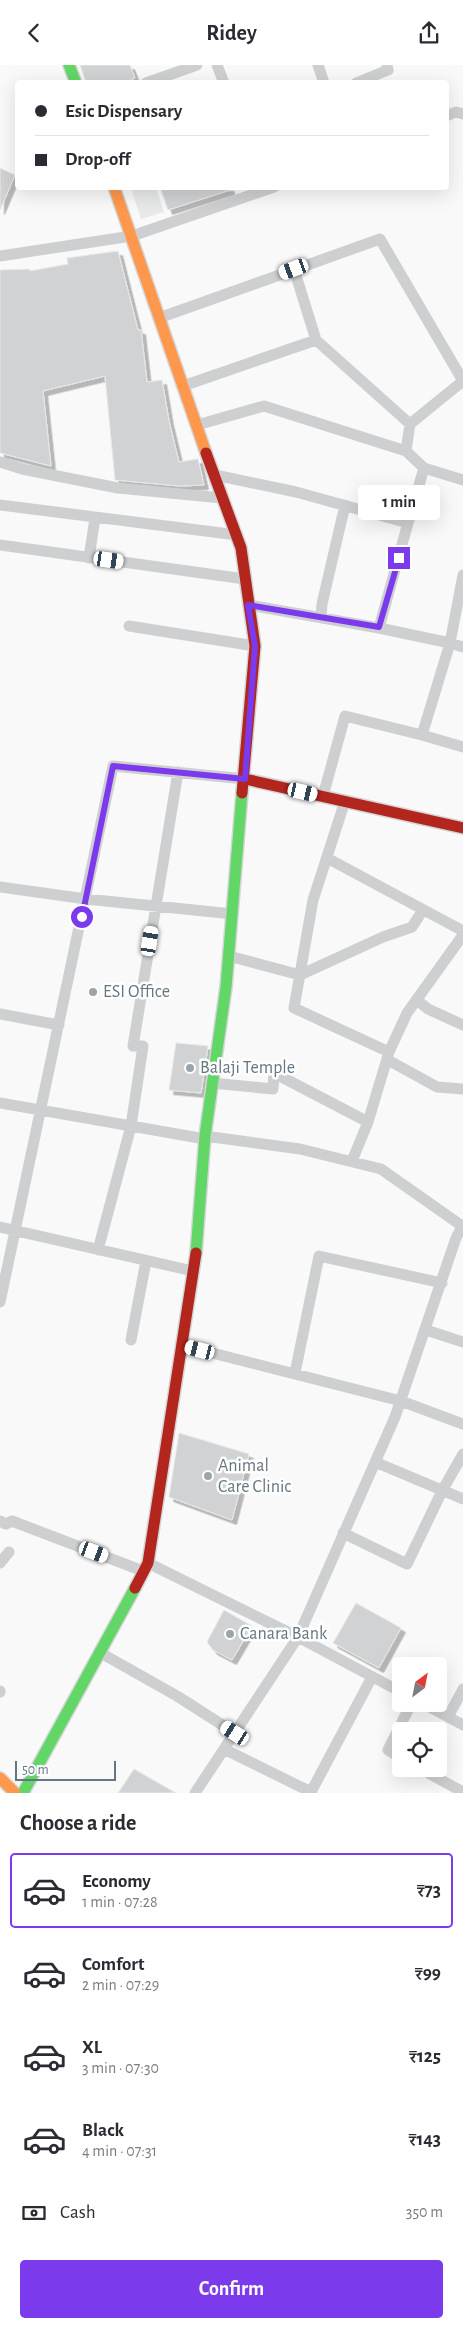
<!DOCTYPE html>
<meta charset="utf-8">
<style>
:root{--surface:#fff;--page:#f2f2f3;--text:#2b2b33;--muted:#7c7c81;--line:#e1e1e2;--accent:#7c3aed}
body{margin:0;font-family:"Alegreya Sans",sans-serif;background:var(--page);color:var(--text);height:100vh;display:flex;flex-direction:column;font-size:19px;white-space:nowrap}
*{box-sizing:border-box;margin:0}
p{font-size:16px;color:var(--muted)}
.icon{flex:none;width:28px;height:28px;fill:none;stroke:currentColor;stroke-width:2;stroke-linecap:round;stroke-linejoin:round}
.map{position:relative;height:1728px;overflow:hidden}
.sheet{display:flex;flex-direction:column;background:var(--surface);flex:1}
.sheet>*{flex:none}
.top-card{position:absolute;left:15px;top:15px;width:434px;height:110px;border-radius:5px;box-shadow:0 5px 20px #0002;display:grid;align-content:center;height:110px;padding:0 20px;background:var(--surface)}
.needle{width:32px;rotate:32deg}
.controls{position:absolute;left:392px;top:1592px;display:grid;gap:10px}
.controls a{display:grid;place-items:center;width:55px;height:55px;border-radius:5px;background:var(--surface);box-shadow:0 5px 20px #0002;font-size:25px}
.scale{position:absolute;left:15px;bottom:12px;width:101px;box-sizing:border-box;padding-left:5px;border:2px solid #657683;border-top:0;font-size:14px;line-height:18px;white-space:nowrap;color:#657683;-webkit-text-stroke:4px #fff;paint-order:stroke}
.end{position:absolute;width:22px;height:22px;margin:-11px;border:6px solid #7c3aed;background:#fff;box-shadow:0 0 0 2px #fff}
.from{border-radius:50%}
.bubble{position:absolute;height:35px;border-radius:5px;background:var(--surface);box-shadow:0 5px 20px #0002;font-size:16px;font-weight:600;line-height:35px;text-align:center}
.car{position:absolute;width:15px;height:30px;margin:-15px -8px;border-radius:6px;box-shadow:0 0 4px 1px #0007;background:linear-gradient(#fff 24%,#345 0 40%,#fff 0 76%,#345 0 86%,#fff 0)}
.top-card b{display:flex;align-items:center;gap:18px;height:48px;font-size:19px}
.top-card b+b{border-top:1px solid var(--line)}
.top-card i{width:12px;height:12px;background:var(--text)}
ul{padding:0;list-style:none}
li{display:flex;align-items:center;gap:15px;height:75px;margin:0 10px 8px;padding:0 10px;border:2px solid transparent;border-radius:5px}
li div{flex:1}
li b{display:block;font-size:19px}
li em{font-style:normal;font-weight:600}
li.selected{border-color:var(--accent)}
li>.icon{width:45px;height:45px;stroke-width:1.5}
h2{padding:0 20px;font-size:22px;line-height:60px}
.pay{display:flex;align-items:center;gap:12px;height:55px;padding:0 20px;font-size:19px}
.pay p{margin-inline-start:auto}
.action{display:flex;gap:10px;margin-top:auto;padding:10px 20px}
.action a{flex:1;height:58px;border-radius:5px;background:var(--accent);color:#fff;font-size:20px;font-weight:600;line-height:58px;text-align:center}
header{display:flex;justify-content:space-between;align-items:center;height:65px;padding:0 20px;background:var(--surface);font-size:22px;font-weight:600}
.map>svg:first-child{display:block}
.built{fill:#e8e9e9}
.building{fill:#d0d2d3;stroke:#e8e8e8;filter:url(#shadow)}
.lines{fill:none;stroke-linecap:round;stroke-linejoin:round}
.fast-casing{stroke:#d5d6d7;stroke-width:14}
.slow-casing{stroke:#d5d6d7;stroke-width:14}
.jam-casing{stroke:#d5d6d7;stroke-width:14}
.street{stroke:#cecfd0;stroke-width:11}
.fast{stroke:#63d668;stroke-width:11}
.slow{stroke:#ff974d;stroke-width:11}
.jam{stroke:#b3261e;stroke-width:11}
.route{stroke:#7c3aed;stroke-width:6}
.poi-dot{fill:#99a4ac;stroke:#fff;stroke-width:2}
.labels{text-anchor:middle;dominant-baseline:central;stroke-width:5;stroke-linejoin:round;paint-order:stroke}
.poi-label{font-size:18px;fill:#657683;stroke:#fff;text-anchor:start}
</style>
<header><svg class="icon" aria-label="back" viewBox="0 0 24 24"><path d="M15 5l-7 7 7 7"/></svg>Ridey<svg class="icon" aria-label="share" viewBox="0 0 24 24"><path d="M12 15V3M7 8l5-5 5 5M5 13v7h14v-7"/></svg></header>
<div class="map">
<svg width="463" height="1728" viewBox="0 0 463 1728">
<defs>
<filter id="shadow"><feDropShadow dx="4.5" dy="4.5" stdDeviation="0" flood-color="#0004"/></filter>
</defs>
<rect width="100%" height="100%" fill="#f9f9f9"/>
<path class="built" d="M131 123H156L164 147 141 154Z"/>
<path class="building" d="M80 0H130L135 13 124 18H86Z
M0 103 15 110 0 145Z
M160 122H230V125L168 145Z
M118 186 138 265H141L147 317 162 315 169 356 179 397 198 394 204 420 180 421 115 415 105 311 43 326 51 401 0 388V205L30 204V206L68 199 67 193Z
M176 978 208 981 201 1028 169 1025Z
M179 1368 249 1389 232 1455 169 1432Z
M356 1538 401 1563 379 1603 333 1578Z
M224 1545 252 1561 232 1595 213 1585 207 1577Z
M134 1704 176 1728H118Z"/>
<g class="lines">
<g class="fast-casing">
<path id="fast" d="M69 0 76 18
M196 1188 205 1071 226 922 242 728
M23 1728 135 1523"/>
</g>
<g class="slow-casing">
<path id="slow" d="M114 122 206 388
M0 1713 15 1728"/>
</g>
<g class="jam-casing">
<path id="jam" d="M206 388 241 483 255 581 242 728
M245 714 463 763
M135 1523 148 1498 196 1188"/>
</g>
<path class="street" d="M217 0 224 18
M318 0 324 18
M146 18 197 0
M356 18 388 5 387 0
M446 51 456 47 463 49
M0 191 132 171 274 122
M294 204 316 275
M159 253 380 174 463 316
M183 321 316 275 410 359
M197 360 264 341 406 386
M0 397 22 404 118 423 222 433
M424 403 463 415
M215 410 296 427 408 458 379 563 249 540
M0 440 237 470
M408 458 424 403 406 386 410 359 463 316
M0 480 245 514
M89 493 95 453
M463 510 450 578 463 582
M321 553 322 539 345 440
M129 561 255 581
M422 670 463 682
M323 731 345 651 422 670 450 578 379 563
M345 736 313 835 294 943 389 987 407 948 463 870
M327 793 463 866
M0 822 86 834 233 849
M229 891 300 910 383 872 412 862 423 845
M417 935 428 944 463 960
M0 949 59 960
M388 995 437 1022 463 1024
M212 1018 273 1024 274 1008 368 1057 389 987
M0 1038 205 1074
M205 1071 300 1084 381 1104 462 1161
M352 1096 368 1057
M0 1162 193 1206
M98 1185 131 1061 143 981H133L178 707
M0 1237 113 701 245 714
M426 1265 463 1277
M131 1275 146 1196
M181 1280 401 1336 463 1359
M295 1308 319 1191 442 1218
M375 1397 463 1434
M0 1456 6 1459 12 1456 143 1506
M343 1468 407 1499 442 1426 463 1389
M0 1498 9 1487
M148 1498 298 1572 401 1627
M99 1587 177 1631 235 1668
M0 1626V1627
M424 1639 463 1660
M448 1652 463 1624
M224 1684 311 1727
M401 1693 388 1685 411 1639
M421 1704 463 1727
M195 1728 298 1572 395 1352 456 1173 463 1160
M312 1728 311 1727 372 1612"/>
<use href="#fast" class="fast"/>
<use href="#slow" class="slow"/>
<use href="#jam" class="jam"/>
</g>
<g class="lines">
<path class="route" d="M82 852 113 701 245 714 255 581 248 540 379 562 399 493"/>
</g>
<g class="poi-dot">
<circle cx="93" cy="927" r="5"/>
<circle cx="190" cy="1003" r="5"/>
<circle cx="208" cy="1411" r="5"/>
<circle cx="230" cy="1569" r="5"/>
</g>
<g class="labels">
<g class="poi-label">
<text x="103" y="927">ESI Office</text>
<text x="200" y="1003">Balaji Temple</text>
<text x="218" y="1401">Animal<tspan x="218" dy="21">Care Clinic</tspan></text>
<text x="240" y="1569">Canara Bank</text>
</g>
</g>
</svg>
<div class="controls">
<a><svg class="needle" viewBox="-14 -14 28 28"><path d="M0-13l5 13h-10z" fill="#e53935"/><path d="M0 13l5-13h-10z" fill="#7c7c81"/></svg></a>
<a><svg class="icon" aria-label="locate" viewBox="0 0 24 24"><circle cx="12" cy="12" r="6"/><path d="M12 2v4M12 18v4M2 12h4M18 12h4"/></svg></a>
</div>
<div class="scale">50 m</div>
<i class="end from" style="left:82px;top:852px"></i>
<i class="end" style="left:399px;top:493px"></i>
<div class="bubble" style="left:358px;top:420px;width:82px">1 min</div>
<i class="car" style="left:294px;top:204px;rotate:250deg"></i>
<i class="car" style="left:109px;top:495px;rotate:98deg"></i>
<i class="car" style="left:303px;top:727px;rotate:103deg"></i>
<i class="car" style="left:150px;top:876px;rotate:9deg"></i>
<i class="car" style="left:200px;top:1285px;rotate:284deg"></i>
<i class="car" style="left:94px;top:1487px;rotate:111deg"></i>
<i class="car" style="left:235px;top:1668px;rotate:303deg"></i>
<div class="top-card">
<b><i class="from"></i>Esic Dispensary</b>
<b><i></i>Drop-off</b>
</div>
</div>
<section class="sheet">
<h2>Choose a ride</h2>
<ul>
<li class="selected"><svg class="icon" aria-label="car" viewBox="0 0 24 24"><path d="M5 17H2v-5l4-1 3-4h7l3 4 3 1v5h-3M9 17h6M6 11h13"/><circle cx="7" cy="17" r="2"/><circle cx="17" cy="17" r="2"/></svg><div><b>Economy</b><p>1 min · 07:28</p></div><em>₹73</em></li>
<li><svg class="icon" aria-label="car" viewBox="0 0 24 24"><path d="M5 17H2v-5l4-1 3-4h7l3 4 3 1v5h-3M9 17h6M6 11h13"/><circle cx="7" cy="17" r="2"/><circle cx="17" cy="17" r="2"/></svg><div><b>Comfort</b><p>2 min · 07:29</p></div><em>₹99</em></li>
<li><svg class="icon" aria-label="car" viewBox="0 0 24 24"><path d="M5 17H2v-5l4-1 3-4h7l3 4 3 1v5h-3M9 17h6M6 11h13"/><circle cx="7" cy="17" r="2"/><circle cx="17" cy="17" r="2"/></svg><div><b>XL</b><p>3 min · 07:30</p></div><em>₹125</em></li>
<li><svg class="icon" aria-label="car" viewBox="0 0 24 24"><path d="M5 17H2v-5l4-1 3-4h7l3 4 3 1v5h-3M9 17h6M6 11h13"/><circle cx="7" cy="17" r="2"/><circle cx="17" cy="17" r="2"/></svg><div><b>Black</b><p>4 min · 07:31</p></div><em>₹143</em></li>
</ul>
<div class="pay"><svg class="icon" aria-label="cash" viewBox="0 0 24 24"><path d="M3 7h18v10H3z"/><circle cx="12" cy="12" r="2"/></svg>Cash<p>350 m</p></div>
<div class="action"><a>Confirm</a></div>
</section>
